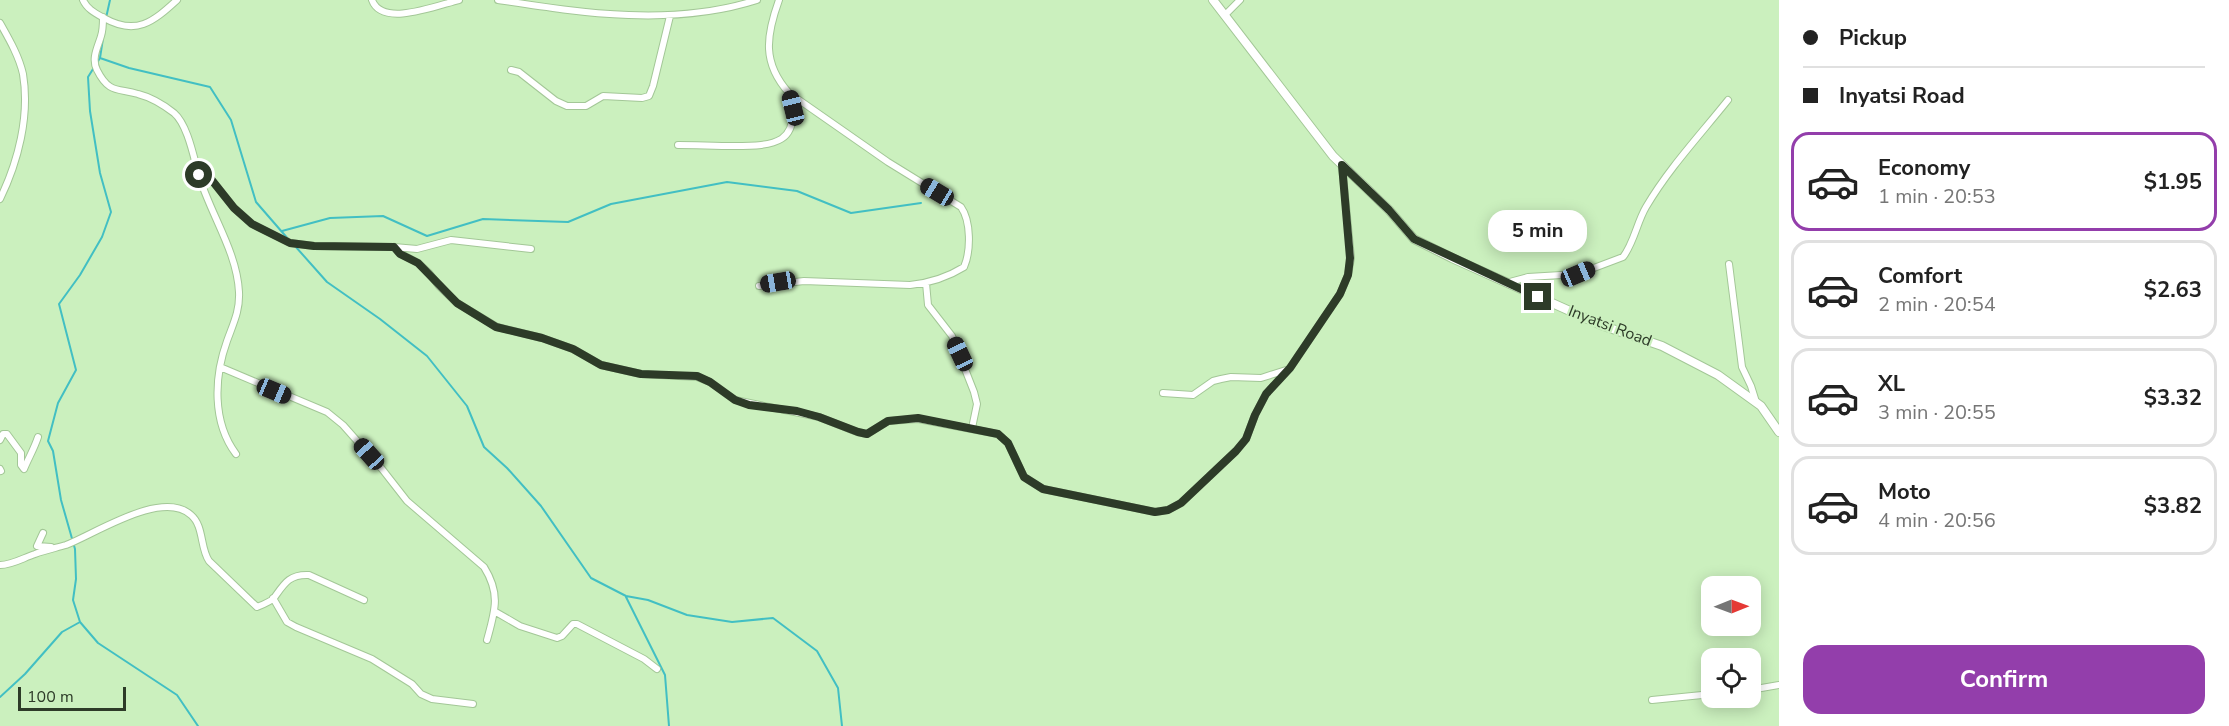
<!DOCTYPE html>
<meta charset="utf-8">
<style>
:root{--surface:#fff;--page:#f6f6f6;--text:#222;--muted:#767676;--line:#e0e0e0;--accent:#933eab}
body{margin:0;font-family:"Nunito Sans",sans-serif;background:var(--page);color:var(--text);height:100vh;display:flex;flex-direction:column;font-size:22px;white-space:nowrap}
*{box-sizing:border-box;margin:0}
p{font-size:20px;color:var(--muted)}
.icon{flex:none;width:33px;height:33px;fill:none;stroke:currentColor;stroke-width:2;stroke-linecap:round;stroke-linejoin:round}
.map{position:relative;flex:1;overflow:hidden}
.panel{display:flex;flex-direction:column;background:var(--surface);width:450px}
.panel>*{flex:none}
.banner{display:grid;align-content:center;height:132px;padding:0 24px;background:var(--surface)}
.needle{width:39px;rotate:89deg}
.buttons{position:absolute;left:1701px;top:576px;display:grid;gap:12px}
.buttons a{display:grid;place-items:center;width:60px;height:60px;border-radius:12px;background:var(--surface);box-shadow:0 3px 15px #0003;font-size:30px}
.scale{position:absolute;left:18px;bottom:15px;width:108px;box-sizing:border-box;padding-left:6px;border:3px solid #2d3b28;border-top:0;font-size:16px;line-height:21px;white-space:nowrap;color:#2d3b28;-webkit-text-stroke:4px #cbf0be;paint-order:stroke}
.end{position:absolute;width:27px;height:27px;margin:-14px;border:8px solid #2d3b28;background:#fff;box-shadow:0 0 0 3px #fff}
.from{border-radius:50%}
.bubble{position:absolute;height:42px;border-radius:18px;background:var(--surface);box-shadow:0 3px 15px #0003;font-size:20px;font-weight:700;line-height:42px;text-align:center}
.car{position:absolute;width:18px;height:36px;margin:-18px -9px;border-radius:8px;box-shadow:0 0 4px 2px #0007;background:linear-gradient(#222 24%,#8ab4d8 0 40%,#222 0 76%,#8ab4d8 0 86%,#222 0)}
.banner b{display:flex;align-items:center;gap:21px;height:57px;font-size:22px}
.banner b+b{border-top:2px solid var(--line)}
.banner i{width:15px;height:15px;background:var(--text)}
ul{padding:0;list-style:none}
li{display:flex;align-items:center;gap:18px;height:99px;margin:0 12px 9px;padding:0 12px;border:3px solid var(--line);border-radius:18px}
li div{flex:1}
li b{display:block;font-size:22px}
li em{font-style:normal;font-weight:700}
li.on{border-color:var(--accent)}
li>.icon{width:54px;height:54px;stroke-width:1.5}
.action{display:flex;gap:12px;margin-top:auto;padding:12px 24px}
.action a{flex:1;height:69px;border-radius:18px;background:var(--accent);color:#fff;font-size:24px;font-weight:700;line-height:69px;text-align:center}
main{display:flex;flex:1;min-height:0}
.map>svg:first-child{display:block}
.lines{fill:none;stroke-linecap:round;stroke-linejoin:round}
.stream{stroke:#42bfc3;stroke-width:2}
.minor-casing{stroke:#a3c797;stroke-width:8}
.tertiary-casing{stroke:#a3c797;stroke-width:10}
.minor{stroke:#fff;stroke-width:6}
.tertiary{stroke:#fff;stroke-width:8}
.route{stroke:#2d3b28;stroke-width:8}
.labels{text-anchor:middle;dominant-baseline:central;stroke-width:4.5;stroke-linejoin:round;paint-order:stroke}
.street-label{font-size:16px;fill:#2d3b28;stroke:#cbf0be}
</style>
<main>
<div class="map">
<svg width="1779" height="726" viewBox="0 0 1779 726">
<rect width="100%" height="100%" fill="#cbf0be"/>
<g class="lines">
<path class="stream" d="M106 18 110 0
M103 38 100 58 88 77 90 111 100 173 111 212 102 237 80 275 59 304 76 370 58 403 48 441 53 451 61 500 75 549 76 579 73 600 80 622 98 643 177 695 198 726
M100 58 129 68 210 87 231 120 256 202 289 240
M282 231 330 218 383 216 427 236 483 219 568 222 611 204 727 182 797 191 851 213 921 203
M295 246 327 282 380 319 427 356 467 406 484 447 507 468 541 506 591 578 626 596 648 600 687 615 732 622 773 618 817 651 838 688 842 726
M626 597 665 675 669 726
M0 697 25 674 62 632 80 622"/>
<g class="minor-casing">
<path id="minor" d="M83 0C87 9 95 13 104 18 136 36 153 22 177 0
M372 0C382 28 438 5 459 0
M498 0C583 13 673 27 757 0
M1225 15 1240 0
M103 17C103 23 103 30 101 36 98 47 91 58 97 70 109 94 118 88 138 94 150 97 165 106 174 113 188 125 194 159 199 176 211 215 237 252 239 292 240 311 233 324 227 341 214 377 212 422 236 454
M0 23C9 39 19 56 23 74 30 116 18 162 0 199
M511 70 519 72 556 101 567 106H586L603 96 642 98 649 96 653 86 670 16
M678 145C696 145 715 146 734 146 774 146 802 144 790 94
M197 166 203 169 234 208 252 224 290 243 314 246 394 247 417 249 451 240 531 249
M394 247 401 254 418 263 429 273 439 286 457 303 497 327 542 338 573 349 601 365 641 374 697 377 710 382 735 400 819 417 857 432 867 434 888 421 918 419 998 434 1008 443 1024 477 1043 489 1155 512 1168 510 1181 503 1236 451 1246 439 1255 415 1266 394 1290 368 1340 294 1348 275 1351 258 1342 165
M1729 264 1742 367 1751 386 1756 402
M926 283 928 305 952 336 974 392 977 404 972 428
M1506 283 1528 277 1578 274 1623 257C1634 243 1637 222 1646 207 1669 168 1700 135 1728 100
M759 286 804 281 910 285C929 283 948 277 964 267 971 251 971 221 961 207L888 162 789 93C762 63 766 36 779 0
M220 367 327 412 343 425 382 469 407 501 484 567C501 594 495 611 487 640
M1163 393 1193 395 1213 381 1221 379 1231 377 1261 378 1286 370
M0 440 3 434H7L21 453V465L24 469C29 457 34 449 38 437
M0 469 1 471
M43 533 37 546 51 547
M0 565C12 565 23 558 35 554 45 550 56 548 66 545 95 534 162 489 191 515 204 526 200 548 209 561L257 607C262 605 270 602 274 598 284 584 289 574 309 575L364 600
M273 598 287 622 296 627 372 659 412 684 421 694 432 699 473 704
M494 611 520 626 557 638 562 636 573 624H577L644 659 657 669
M1750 690 1779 685
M1652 700 1712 694"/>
</g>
<g class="tertiary-casing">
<path id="tertiary" d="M1213 0 1333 156 1389 210 1414 239 1452 258 1601 325 1662 346 1718 375 1761 406 1779 432"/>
</g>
<use href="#minor" class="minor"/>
<use href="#tertiary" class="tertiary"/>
</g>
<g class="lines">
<path class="route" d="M199 175 197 166 203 169 234 208 252 224 290 243 314 246 394 247 400 254 418 263 457 303 496 327 542 338 573 349 601 365 641 374 697 376 710 382 735 400 749 405 797 411 819 417 858 432 867 434 888 421 918 418 998 434 1008 443 1024 477 1043 489 1155 512 1168 510 1181 503 1236 451 1246 439 1255 415 1266 394 1290 368 1340 294 1348 275 1350 258 1342 165 1389 210 1414 239 1538 297"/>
</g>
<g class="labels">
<g class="street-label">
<text transform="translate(1610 326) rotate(21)">Inyatsi Road</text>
</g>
</g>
</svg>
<div class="buttons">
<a><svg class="needle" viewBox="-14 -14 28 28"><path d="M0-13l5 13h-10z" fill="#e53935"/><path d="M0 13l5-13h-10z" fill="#767676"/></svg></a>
<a><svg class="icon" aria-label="locate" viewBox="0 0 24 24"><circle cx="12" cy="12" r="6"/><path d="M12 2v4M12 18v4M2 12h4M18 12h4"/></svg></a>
</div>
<div class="scale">100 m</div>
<i class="end from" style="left:199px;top:175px"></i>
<i class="end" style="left:1538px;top:297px"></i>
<div class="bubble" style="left:1488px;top:210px;width:99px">5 min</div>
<i class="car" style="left:793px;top:108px;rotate:346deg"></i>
<i class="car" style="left:937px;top:192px;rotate:301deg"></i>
<i class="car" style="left:1578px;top:274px;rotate:67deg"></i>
<i class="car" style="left:778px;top:282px;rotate:260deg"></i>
<i class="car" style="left:960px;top:354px;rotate:335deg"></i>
<i class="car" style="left:274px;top:391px;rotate:113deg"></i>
<i class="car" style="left:369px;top:454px;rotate:318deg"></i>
</div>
<section class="panel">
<div class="banner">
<b><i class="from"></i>Pickup</b>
<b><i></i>Inyatsi Road</b>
</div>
<ul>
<li class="on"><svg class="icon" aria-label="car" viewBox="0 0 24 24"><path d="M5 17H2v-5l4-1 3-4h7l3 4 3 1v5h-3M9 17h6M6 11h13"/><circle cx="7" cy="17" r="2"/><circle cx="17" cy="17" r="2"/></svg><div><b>Economy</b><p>1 min · 20:53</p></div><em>$1.95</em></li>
<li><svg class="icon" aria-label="car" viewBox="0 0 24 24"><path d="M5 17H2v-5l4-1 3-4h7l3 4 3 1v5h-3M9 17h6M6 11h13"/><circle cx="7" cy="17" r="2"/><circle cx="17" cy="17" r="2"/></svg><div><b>Comfort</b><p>2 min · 20:54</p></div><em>$2.63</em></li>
<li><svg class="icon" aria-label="car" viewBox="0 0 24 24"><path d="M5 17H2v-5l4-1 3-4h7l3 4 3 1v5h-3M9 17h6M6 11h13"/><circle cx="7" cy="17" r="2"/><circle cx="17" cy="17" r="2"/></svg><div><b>XL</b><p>3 min · 20:55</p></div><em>$3.32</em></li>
<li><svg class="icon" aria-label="car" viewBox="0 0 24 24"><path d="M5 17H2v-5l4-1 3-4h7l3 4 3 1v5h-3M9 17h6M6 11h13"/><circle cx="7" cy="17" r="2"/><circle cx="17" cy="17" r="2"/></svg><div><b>Moto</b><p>4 min · 20:56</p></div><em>$3.82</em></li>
</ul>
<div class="action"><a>Confirm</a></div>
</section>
</main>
